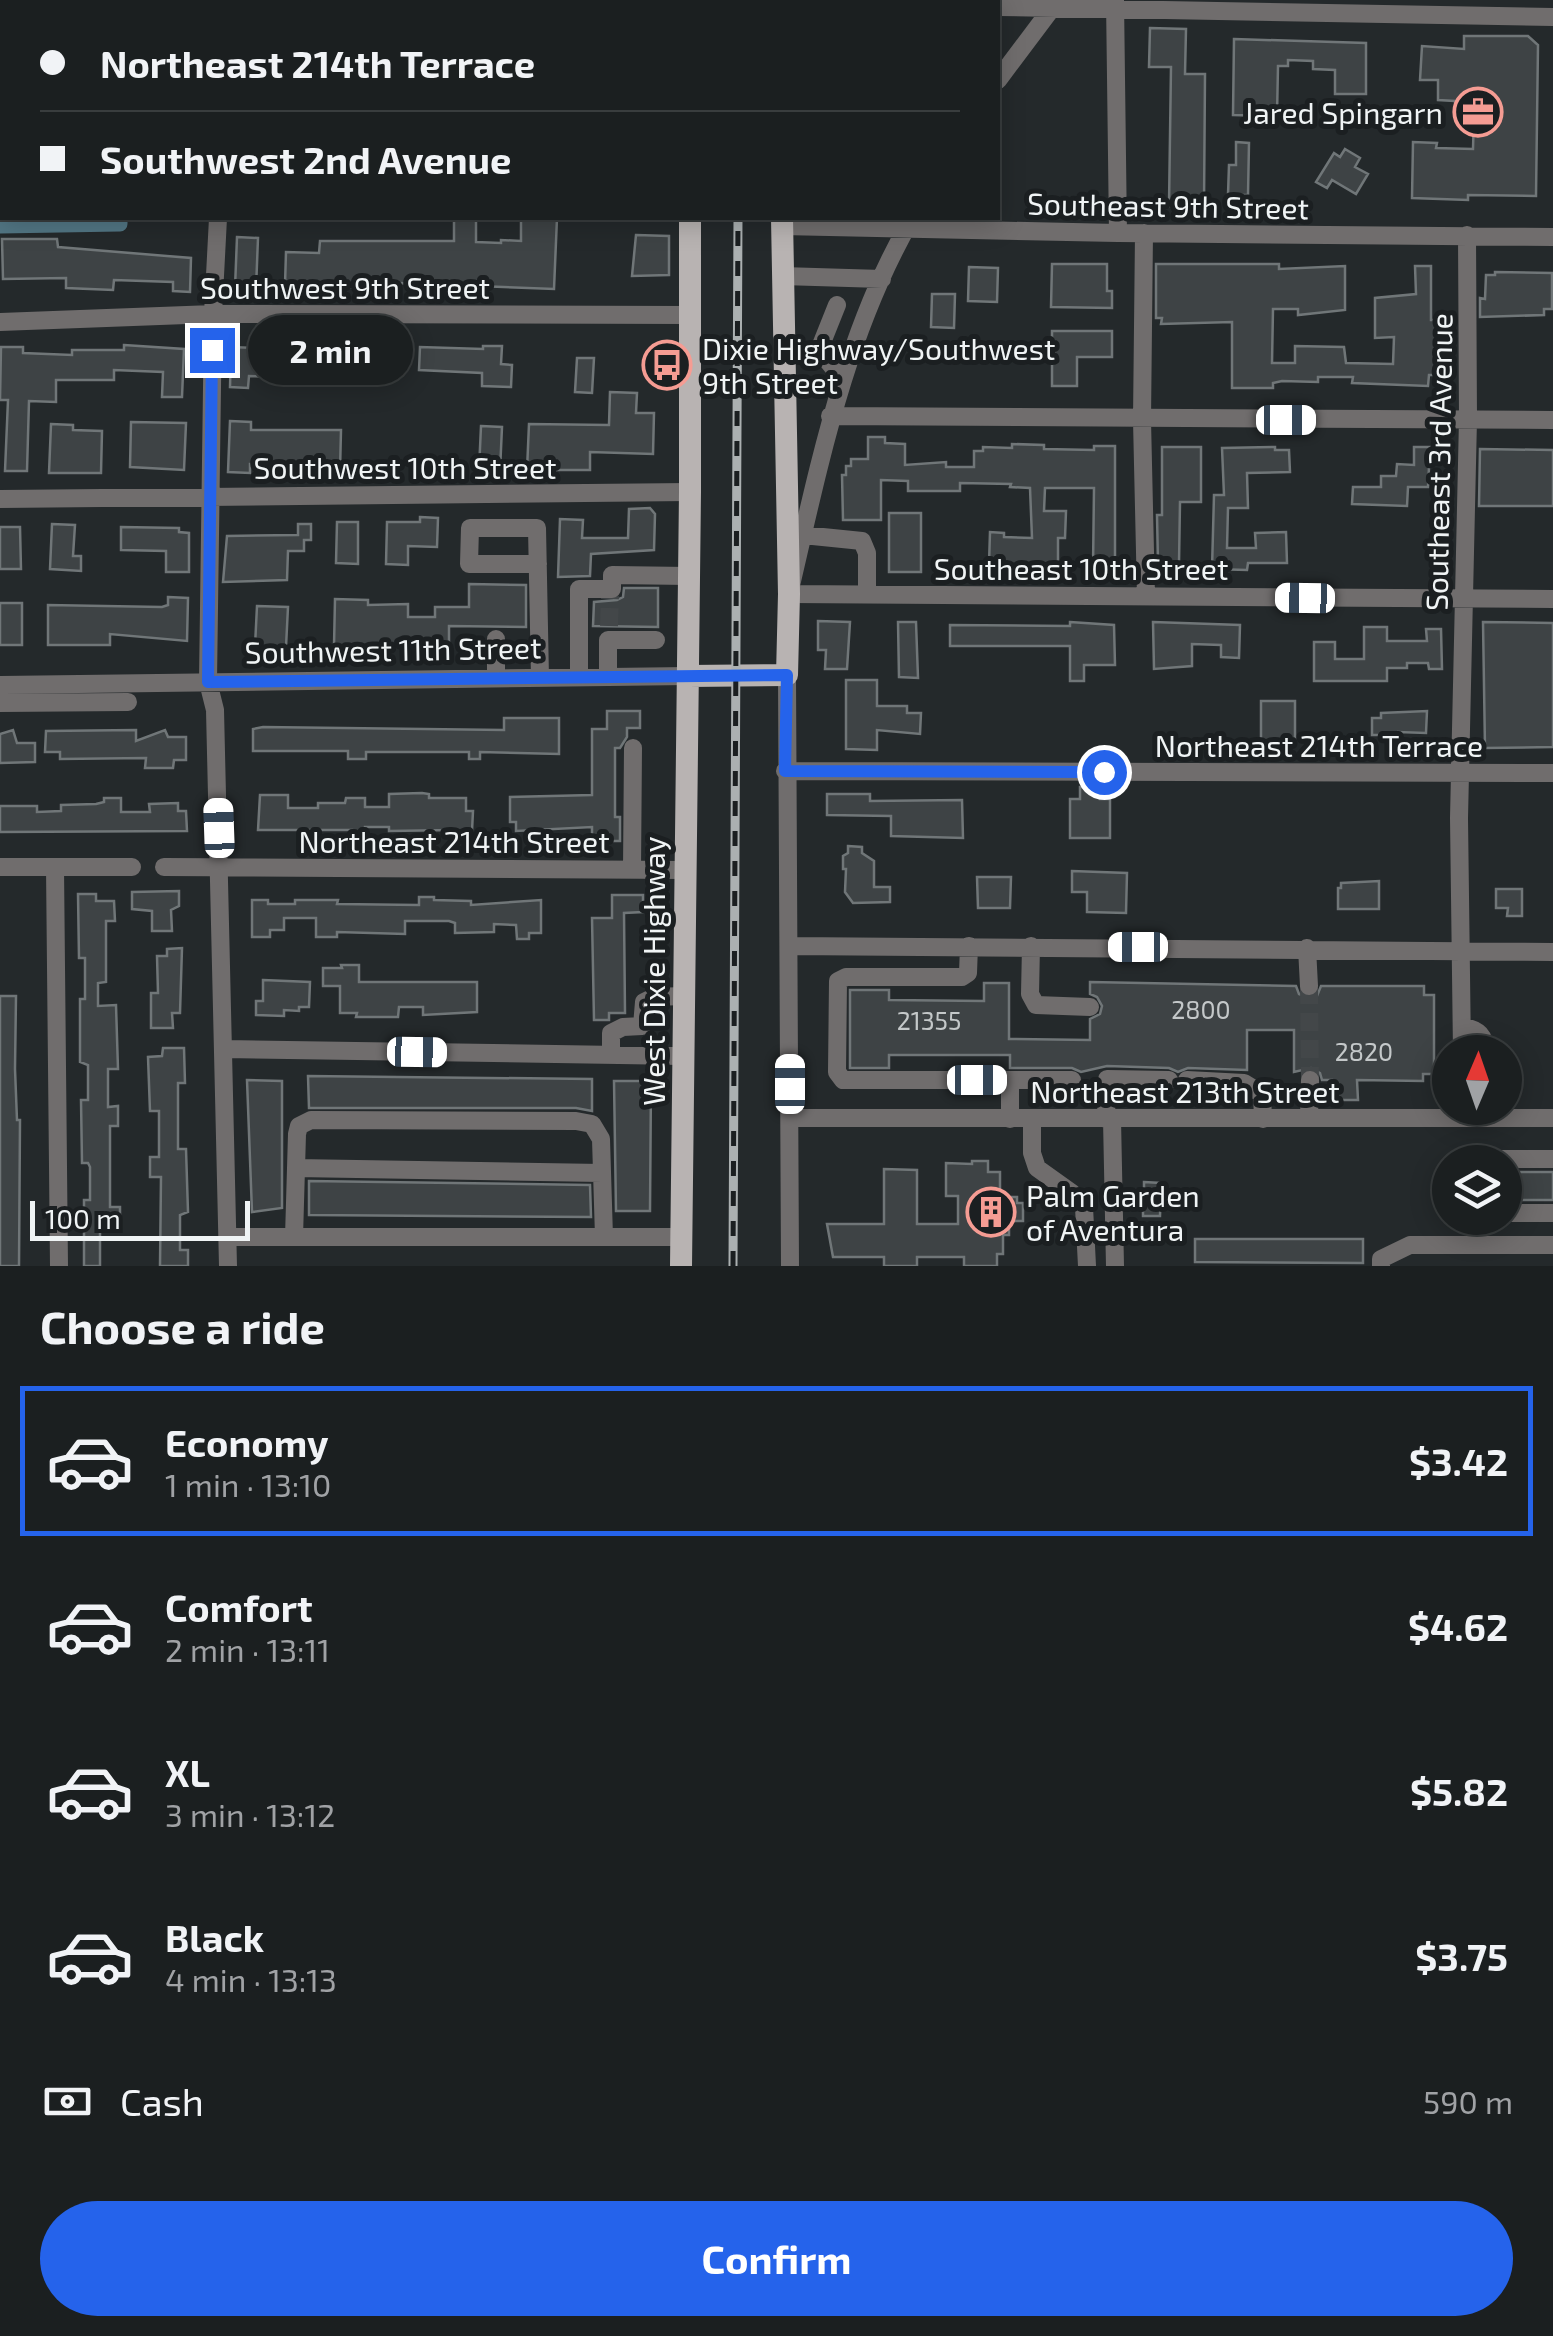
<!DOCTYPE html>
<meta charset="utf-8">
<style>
:root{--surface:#1b1f20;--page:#242729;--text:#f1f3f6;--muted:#a0a2a5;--line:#393d3e;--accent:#2563eb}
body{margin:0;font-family:"Exo 2",sans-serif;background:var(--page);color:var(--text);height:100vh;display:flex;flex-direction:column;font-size:38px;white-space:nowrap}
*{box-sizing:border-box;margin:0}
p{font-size:32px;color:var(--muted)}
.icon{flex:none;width:55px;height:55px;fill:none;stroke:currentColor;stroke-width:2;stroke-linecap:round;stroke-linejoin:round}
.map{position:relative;height:1266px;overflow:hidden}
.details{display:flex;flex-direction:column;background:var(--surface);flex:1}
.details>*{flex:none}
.guide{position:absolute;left:0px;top:0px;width:1000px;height:220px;box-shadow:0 5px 25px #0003,0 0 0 2px var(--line);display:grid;align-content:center;height:220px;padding:0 40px;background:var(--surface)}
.needle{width:65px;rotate:2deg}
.buttons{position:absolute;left:1432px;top:1035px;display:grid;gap:20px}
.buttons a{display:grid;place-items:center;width:90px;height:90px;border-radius:50%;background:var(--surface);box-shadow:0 5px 25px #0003,0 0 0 2px var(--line);font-size:50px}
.scale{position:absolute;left:30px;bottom:25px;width:220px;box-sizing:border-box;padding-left:10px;border:5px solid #f0f4f5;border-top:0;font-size:28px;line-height:35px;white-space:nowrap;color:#f0f4f5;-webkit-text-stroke:8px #1b1f21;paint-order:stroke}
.end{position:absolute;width:45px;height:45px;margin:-22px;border:12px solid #2563eb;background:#fff;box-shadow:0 0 0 5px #fff}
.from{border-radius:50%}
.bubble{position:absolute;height:70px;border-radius:35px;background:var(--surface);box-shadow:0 5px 25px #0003,0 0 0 2px var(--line);font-size:32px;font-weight:700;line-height:70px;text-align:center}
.car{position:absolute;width:30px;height:60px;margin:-30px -15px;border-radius:12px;box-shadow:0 0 8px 2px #0007;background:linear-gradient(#fff 24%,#345 0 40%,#fff 0 76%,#345 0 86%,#fff 0)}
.guide b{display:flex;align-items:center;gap:35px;height:95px;font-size:38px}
.guide b+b{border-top:2px solid var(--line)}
.guide i{width:25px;height:25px;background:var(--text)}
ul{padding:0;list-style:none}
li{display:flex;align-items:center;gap:30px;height:150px;margin:0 20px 15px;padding:0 20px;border:5px solid transparent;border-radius:0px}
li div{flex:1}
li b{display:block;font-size:38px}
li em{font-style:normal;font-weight:700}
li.on{border-color:var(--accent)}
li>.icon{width:90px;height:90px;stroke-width:1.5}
h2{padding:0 40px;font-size:45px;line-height:120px}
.pay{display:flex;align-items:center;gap:25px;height:110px;padding:0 40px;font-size:38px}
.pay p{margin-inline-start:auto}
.button{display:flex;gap:20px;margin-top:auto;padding:20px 40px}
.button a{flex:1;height:115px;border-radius:60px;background:var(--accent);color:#fff;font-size:40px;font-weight:700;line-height:115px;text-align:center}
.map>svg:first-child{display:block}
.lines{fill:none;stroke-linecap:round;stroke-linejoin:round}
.canal{stroke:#527684;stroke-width:15}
.building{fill:#3e4345;stroke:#707678;stroke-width:2.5}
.minor-tunnel{stroke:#434749;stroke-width:18;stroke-dasharray:18 9;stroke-linecap:butt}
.minor{stroke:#706d6d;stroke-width:18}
.major{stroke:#b8b3b2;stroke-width:22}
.rail-casing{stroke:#abb0b1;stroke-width:9}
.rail{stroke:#1b1f21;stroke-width:5;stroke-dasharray:15;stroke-linecap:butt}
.route{stroke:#2563eb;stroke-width:12}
.labels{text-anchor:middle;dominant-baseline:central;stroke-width:10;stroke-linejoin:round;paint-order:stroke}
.number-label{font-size:25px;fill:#c4c8c9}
.poi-label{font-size:30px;fill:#f0f4f5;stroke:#1b1f21;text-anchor:start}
.street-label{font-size:30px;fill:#f0f4f5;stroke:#1b1f21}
</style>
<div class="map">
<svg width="1553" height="1266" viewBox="0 0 1553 1266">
<rect width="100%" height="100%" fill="#24292b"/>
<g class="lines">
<path class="canal" d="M122 2V0
M0 226 120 224V218"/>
</g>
<path class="building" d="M1150 28 1186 29 1185 74H1205L1204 206H1169L1171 67H1149Z
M1464 36H1528L1538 45 1536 196 1468 195V200L1412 198 1413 142 1437 143 1436 148 1473 149 1474 113H1455V101L1438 100V80H1420L1422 46 1464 49Z
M1234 39 1366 43V94H1335V70L1313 69V61L1288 60V66H1278L1277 116 1233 115Z
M1236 142 1249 143 1248 195H1228L1229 165H1236Z
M1345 149 1360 158 1355 167 1368 174 1356 194 1332 180 1327 188 1316 182 1334 153 1340 157Z
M454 218H476V242L501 243V240L521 241V218H557L554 289 400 283V286L373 288 285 285 286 252 319 253 320 241H454Z
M636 235 669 236V275L632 276Z
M237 237 258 238 256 289 235 288Z
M2 239H57L58 247 191 258 190 292 173 291V282L114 280 113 290 66 288V278L3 279Z
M1052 264H1107V291H1112V308L1051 307Z
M1156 264H1279V269L1345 266V310L1298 315V309H1273L1272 363H1295V346L1344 347 1346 363 1393 364 1394 337 1375 338V298L1416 294 1415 266H1431V320H1436L1435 347H1438L1435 375H1429L1428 386 1352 383 1353 377H1318V382L1282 381 1273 383V388H1232V322L1161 324 1162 318H1156Z
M969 267 998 268 997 302 968 301Z
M1495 272 1552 273V309H1544V315L1480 317V298L1485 299 1486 275H1495Z
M932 294H955L954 328 931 327Z
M1052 331H1112V357H1077V386H1052Z
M338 342 354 343 353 378 334 377V383L305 384H287V377L249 376 248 388 230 387 231 347 258 348V344L338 346Z
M124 345 184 349 182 397H162L163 372 114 370V380H56V402L29 401 27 471H5L8 400H0L1 347H23V353L72 355V350H124Z
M483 346H502L501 364 512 365 511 387 482 386V373L419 370 420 347 483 349Z
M577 358H594L592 393 575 392Z
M610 392 637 393 636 413H654L653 454 590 452V470H527L529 424 609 425Z
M230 421 251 422V430H341L340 471 318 470V466L250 464V473L228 472Z
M131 422 186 423 184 470 130 467Z
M51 424 73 425V430L102 431 101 473H49Z
M481 426 502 427 500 471 479 470Z
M868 437H885V443L905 444V465L946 462V467H974V451H983V447L1012 448V444L1044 445V449L1094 450V446H1115V568H1093L1094 488H1045L1044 511H1066L1065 538H1058V570L989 564 990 532 1004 533V537L1032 538 1030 488 1010 487 1011 484 960 483V491H908V481L881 480V520H843L842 475H846V466H851V459H868Z
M1162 447H1201V502H1180L1179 564H1158L1157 515H1162Z
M1275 447V450H1289L1290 472 1247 473 1248 508H1228L1227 548H1256L1255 533 1286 532 1287 563H1248L1247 570 1212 569 1214 495H1224L1222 448Z
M1414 447H1430L1428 487H1408L1407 506 1352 504 1353 487H1381V476H1396L1397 464 1414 465Z
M1480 449 1553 450V506H1479Z
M650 508 655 514 654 550 591 554 590 576 558 577 560 519 583 520 582 538H628L629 509Z
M889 513H921V572H889Z
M420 517 438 518 437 547 408 546V565L386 564 387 522H420Z
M337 522H358V564L336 563Z
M52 524 75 525 73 556H81V571L50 569Z
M298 524H311V540H304V551H288L287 580 223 582 227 536 298 535Z
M0 527H20L21 569H0Z
M121 527 179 528V532L189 533V572H166V551L121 550Z
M469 584 526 585V627L449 626V645L334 646 335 599 368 600V605L408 604V617H435V607H469Z
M624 588H658V627L593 626 594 602 617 600 623 597Z
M168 597 188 598 187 641 110 634V645H48V605L162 607 168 605Z
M0 603H22V645H0Z
M257 606 288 607 286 647 255 646Z
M818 621 850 622 847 669H825L826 650H818Z
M898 622H916L918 678 899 677Z
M1070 622 1114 625 1115 665H1084V681H1070V646H950V625L1070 626Z
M1153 622 1240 625 1239 658 1221 657V645L1192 644V666L1154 669Z
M1483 622 1553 623V747L1485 748Z
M1364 627H1387V641H1427L1426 629H1441L1442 669H1429L1428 663H1407V668H1387V681H1314V642H1335V659H1364Z
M846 680H877V706H907V713H921L920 734 877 730V750L846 749Z
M1261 701H1295V741H1261Z
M607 711H640V728H627V737L620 748H615V817H620V841H592V827L516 831V822H510V797L592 795V729H607Z
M1427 711 1426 733 1398 732 1397 741H1382V735H1372V718H1381V713Z
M504 718H559V754L480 752V759H469V752H366V759H348V751H253V729L263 727 504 730Z
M13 730 17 743H35V762L0 763V734Z
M136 730V741L165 730 168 737H186V760H174L173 768H145L146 758 60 759V752H45L46 731Z
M1080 787H1100V799H1110V838H1070V799H1080Z
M422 793 429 794V798H466V811H473L472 831 466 833H453V830L389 831V827H365V833H352V830H258L260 795H288V808H318V803H345L346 798H365V807H389V794Z
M827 794H870V801L962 800 963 838 891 836V816L827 815Z
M104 798H121V812H150L149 804 178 803V811H186L187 831 0 832V806H37V812L61 811V805L96 804 104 802Z
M848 846 862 847V853L874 861V887H890V902L853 903 845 892 846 869H843V856L848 853Z
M1072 871 1127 873 1126 913 1087 912V892H1072Z
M977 877H1011L1010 908H978Z
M1379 881V909H1338V888H1341V883Z
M1496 889H1522V916H1507L1508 908H1496Z
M179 891V906L171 910 172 931H152V911L132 909V892Z
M78 894H96V901H114L115 921H106V982L98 983V1006L116 1005 118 1069H108V1107L118 1106V1126H110V1207H120V1227H100V1266H84V1200H90V1167L88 1163H82L81 1100H88V1065L80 1062V999H85V958H79Z
M612 895H643V912L624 913 625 1013H609V1020H594L592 918H612Z
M419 897H434V900L471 901V905L541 900V933H529V939H517L516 925 494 924V932L455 933V923L449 921H405V934L337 932V937H316V918H284V930H270V937H252V900H268V904H295V900H338L337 904 419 905Z
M182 948 180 1013H172L173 1028H151V993H158L157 956H167V949Z
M341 965H359V982H477V1012L423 1015V1007H399L398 1017H356L357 1013H340V986H323V968H342Z
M263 980 310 982 309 1007H299V1011L284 1010V1016L256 1015V1001H263Z
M1090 982 1296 986 1299 994 1309 998 1317 996 1321 986H1424V995H1434V1074H1423V1081L1357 1080 1358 1100H1333L1332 1080H1322L1320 1073 1311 1068 1294 1072V1030H1247V1070L1188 1068 1178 1072 1169 1068 1107 1066 1081 1072 1072 1068H1010V1055H889V1068H850V990H889V1000L984 1001V983H1009V1039L1090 1040V1019L1100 1014 1102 1006 1097 997 1090 994Z
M0 996H16L15 1069 17 1120H20L19 1266H0Z
M163 1048H184L185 1083H178V1149H186L188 1212 180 1215V1250H188V1266H160L161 1177H150V1157H159V1111H150L148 1057 162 1056Z
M308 1076 592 1079V1111L576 1108H309Z
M247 1080 282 1081V1208L252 1212Z
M614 1081H651L650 1211H616Z
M972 1161H988V1172H1000V1197H1017V1203H1023V1221H1009V1235H1003V1254H997V1266H964V1257H917V1266H884V1257H833L827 1224H884V1169L917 1170V1224H958V1196H946V1163L972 1164Z
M1505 1172H1553V1200H1505Z
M309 1181 590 1185 591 1217 309 1215Z
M1144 1182 1161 1183 1160 1216H1143V1207L1135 1206V1190H1144Z
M1195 1239H1363V1263L1195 1262Z"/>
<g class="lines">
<path class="minor-tunnel" d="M609 626 610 596
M1309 986 1310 1080"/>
<path class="minor" d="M21 0V2
M578 0V2
M1115 0 1118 233
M227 2V0
M998 7 1553 17
M998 80 1058 0
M0 115H2
M218 218 213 314 208 682 215 710 228 1266
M912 218C845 333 819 466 789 594L1553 599
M782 226 1118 233 1553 237
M1144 233 1142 420 1146 596
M782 276 882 279
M0 322 213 314 691 315
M819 350 837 305
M819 350 843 380
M830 416 1553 420
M0 499 690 492
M803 535 862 541 867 553V594
M538 564H469L470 528H537L540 678
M787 675 790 1266
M579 677V589H612V575L689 576
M608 677V640H656
M496 678V639
M0 685 688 676
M0 703 128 702
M785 771 1553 773
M0 867H132
M55 867 59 1266
M164 867 684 870
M632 870 633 748
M790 946 1553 952
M969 946 968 973 962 977H846L838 981 837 1072 843 1080H1072
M1031 946 1030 994 1036 1005 1090 1007
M1307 948 1309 986
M1462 1026C1479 1030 1485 1035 1485 1052
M224 1049 682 1056
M1462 1052 1459 818 1468 419 1467 235
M611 1055V1033L623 1027 642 1026 644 1002 654 997 683 996
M1010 1080V1119
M1187 1080 1244 1083 1262 1094 1263 1119
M790 1118H1553
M1309 1118 1310 1080
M1032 1119V1153L1037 1168 1072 1193 1084 1207 1087 1266
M1106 1119 1107 1079 1169 1080
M1112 1119 1115 1266
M1468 1162 1473 1159H1553
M296 1168 602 1173
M1505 1213H1553
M227 1237H681
M294 1237 297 1134 299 1126 311 1120 576 1121 592 1124 601 1139 604 1237
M1381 1266V1259L1410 1245H1553"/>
<path class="major" d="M690 2V0
M781 2V0
M688 676 787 675 789 594 782 218
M681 1266 690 492V218"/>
<g class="rail-casing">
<path id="rail" d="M731 2V0
M733 1266 738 218"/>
</g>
<use href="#rail" class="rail"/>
</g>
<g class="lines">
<path class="route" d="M212 350 208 682 787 675 785 771 1104 772"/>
</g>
<defs>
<g id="office-ring" transform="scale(2.5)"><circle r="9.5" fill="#1b1f21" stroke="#f59c93" stroke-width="1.5"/><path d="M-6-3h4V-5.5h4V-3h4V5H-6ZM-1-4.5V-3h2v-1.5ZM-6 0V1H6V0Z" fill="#f59c93"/></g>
<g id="bus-ring" transform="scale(2.5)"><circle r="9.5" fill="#1b1f21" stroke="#f59c93" stroke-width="1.5"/><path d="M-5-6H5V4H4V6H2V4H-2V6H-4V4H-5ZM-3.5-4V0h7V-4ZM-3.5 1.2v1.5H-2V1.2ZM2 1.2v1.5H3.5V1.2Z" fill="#f59c93"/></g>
<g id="building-ring" transform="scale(2.5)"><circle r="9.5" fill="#1b1f21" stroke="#f59c93" stroke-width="1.5"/><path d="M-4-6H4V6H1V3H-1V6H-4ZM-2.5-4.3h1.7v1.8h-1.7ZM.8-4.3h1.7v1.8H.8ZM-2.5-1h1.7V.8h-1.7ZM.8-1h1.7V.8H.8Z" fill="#f59c93"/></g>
</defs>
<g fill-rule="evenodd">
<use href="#office-ring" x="1478" y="112"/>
<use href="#bus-ring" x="667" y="365"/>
<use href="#building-ring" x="991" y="1212"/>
</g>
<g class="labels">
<g class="number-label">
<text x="1201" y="1009">2800</text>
<text x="929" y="1020">21355</text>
<text x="1364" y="1051">2820</text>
</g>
<g class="poi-label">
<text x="1443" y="112" text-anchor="end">Jared Spingarn</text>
<text x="702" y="348">Dixie Highway/Southwest<tspan x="702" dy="34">9th Street</tspan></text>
<text x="1026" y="1195">Palm Garden<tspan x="1026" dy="34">of Aventura</tspan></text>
</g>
<g class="street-label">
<text transform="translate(1168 205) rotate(1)">Southeast 9th Street</text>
<text x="345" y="287">Southwest 9th Street</text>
<text transform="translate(1438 462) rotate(-89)">Southeast 3rd Avenue</text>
<text x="405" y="467">Southwest 10th Street</text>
<text x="1081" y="568">Southeast 10th Street</text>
<text transform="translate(393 649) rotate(-1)">Southwest 11th Street</text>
<text x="1319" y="745">Northeast 214th Terrace</text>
<text x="454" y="841">Northeast 214th Street</text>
<text transform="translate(653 971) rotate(-90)">West Dixie Highway</text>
<text x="1185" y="1091">Northeast 213th Street</text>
</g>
</g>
</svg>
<div class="buttons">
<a><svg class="needle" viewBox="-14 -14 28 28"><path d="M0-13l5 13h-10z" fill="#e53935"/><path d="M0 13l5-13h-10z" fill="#a0a2a5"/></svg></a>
<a><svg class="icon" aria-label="layers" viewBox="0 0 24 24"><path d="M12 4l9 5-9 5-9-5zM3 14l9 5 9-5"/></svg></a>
</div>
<div class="scale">100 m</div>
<i class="end from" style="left:1104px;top:772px"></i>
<i class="end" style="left:212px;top:350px"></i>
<div class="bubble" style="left:248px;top:315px;width:165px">2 min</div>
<i class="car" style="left:1286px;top:420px;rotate:90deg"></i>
<i class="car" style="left:1305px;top:598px;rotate:271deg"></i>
<i class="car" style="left:219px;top:828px;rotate:358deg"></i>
<i class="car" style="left:1138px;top:947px;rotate:270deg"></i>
<i class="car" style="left:417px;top:1052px;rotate:91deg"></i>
<i class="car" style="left:977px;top:1080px;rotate:90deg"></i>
<i class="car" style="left:790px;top:1084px;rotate:0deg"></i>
<div class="guide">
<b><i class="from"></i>Northeast 214th Terrace</b>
<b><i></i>Southwest 2nd Avenue</b>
</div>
</div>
<section class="details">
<h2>Choose a ride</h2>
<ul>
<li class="on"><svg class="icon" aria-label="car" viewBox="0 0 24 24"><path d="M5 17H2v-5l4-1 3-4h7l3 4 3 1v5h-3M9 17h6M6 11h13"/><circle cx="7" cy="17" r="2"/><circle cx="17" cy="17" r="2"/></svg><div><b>Economy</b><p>1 min · 13:10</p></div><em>$3.42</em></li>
<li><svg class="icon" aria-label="car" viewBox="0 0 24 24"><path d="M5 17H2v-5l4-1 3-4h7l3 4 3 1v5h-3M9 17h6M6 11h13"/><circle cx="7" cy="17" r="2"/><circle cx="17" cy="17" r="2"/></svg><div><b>Comfort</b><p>2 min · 13:11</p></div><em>$4.62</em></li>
<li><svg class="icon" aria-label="car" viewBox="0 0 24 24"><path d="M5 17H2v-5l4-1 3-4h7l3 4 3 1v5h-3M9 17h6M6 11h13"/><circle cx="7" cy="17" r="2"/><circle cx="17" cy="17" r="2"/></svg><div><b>XL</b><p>3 min · 13:12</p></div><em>$5.82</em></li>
<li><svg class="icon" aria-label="car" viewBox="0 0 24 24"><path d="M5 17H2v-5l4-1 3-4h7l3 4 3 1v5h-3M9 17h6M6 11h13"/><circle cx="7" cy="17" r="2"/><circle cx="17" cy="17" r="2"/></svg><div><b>Black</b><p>4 min · 13:13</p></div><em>$3.75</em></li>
</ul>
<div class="pay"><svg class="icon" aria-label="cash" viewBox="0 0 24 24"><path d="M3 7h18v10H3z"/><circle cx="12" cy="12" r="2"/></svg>Cash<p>590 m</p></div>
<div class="button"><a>Confirm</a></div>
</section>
